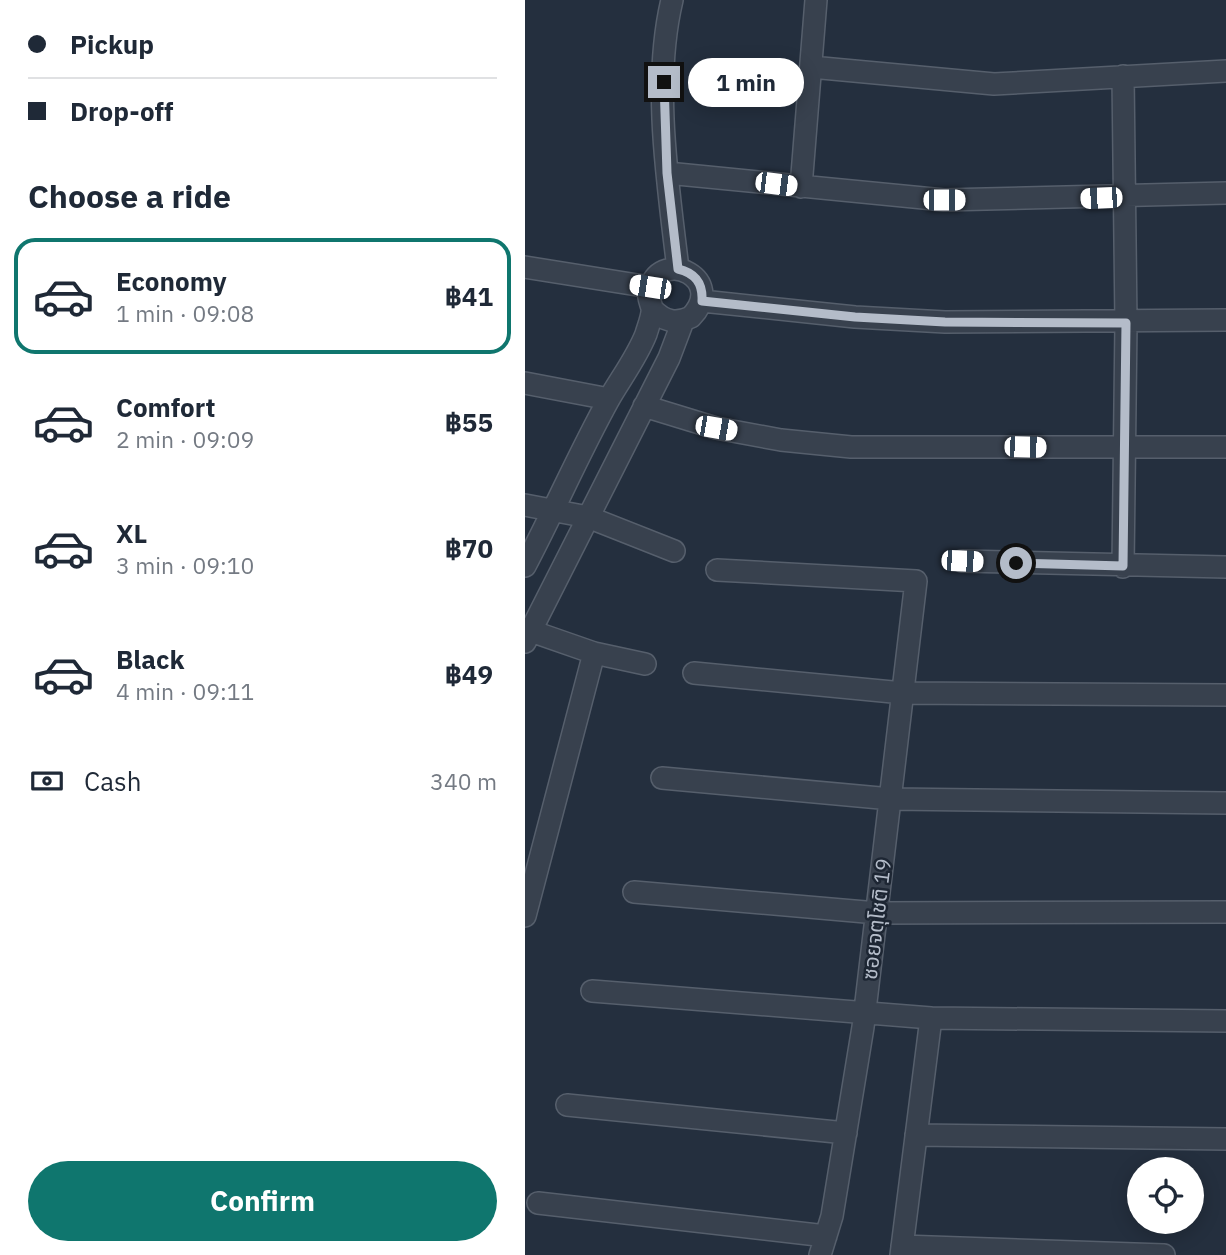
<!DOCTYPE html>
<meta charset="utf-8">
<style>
:root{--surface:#fff;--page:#f2f2f3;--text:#1f2937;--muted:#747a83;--line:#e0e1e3;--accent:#0f766e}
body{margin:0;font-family:"IBM Plex Sans","Noto Sans Thai",sans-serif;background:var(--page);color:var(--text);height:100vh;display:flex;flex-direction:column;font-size:26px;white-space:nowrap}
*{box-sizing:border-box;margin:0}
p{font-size:23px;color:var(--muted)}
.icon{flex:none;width:38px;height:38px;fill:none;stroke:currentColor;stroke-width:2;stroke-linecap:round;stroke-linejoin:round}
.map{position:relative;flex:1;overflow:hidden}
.panel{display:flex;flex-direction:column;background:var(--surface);width:525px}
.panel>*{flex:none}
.top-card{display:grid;align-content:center;height:154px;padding:0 28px;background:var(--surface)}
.controls{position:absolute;left:602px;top:1157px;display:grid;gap:14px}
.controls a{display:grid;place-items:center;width:77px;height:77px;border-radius:50%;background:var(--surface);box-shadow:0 4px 18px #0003;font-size:35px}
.end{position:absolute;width:32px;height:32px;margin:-16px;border:9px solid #b4bcc9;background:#111;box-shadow:0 0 0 4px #111}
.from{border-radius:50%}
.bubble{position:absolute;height:49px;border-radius:24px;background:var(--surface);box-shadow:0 4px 18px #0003;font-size:23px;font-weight:700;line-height:49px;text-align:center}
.car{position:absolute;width:21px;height:42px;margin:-21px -10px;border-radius:9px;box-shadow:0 0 5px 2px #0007;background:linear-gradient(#fff 24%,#345 0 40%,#fff 0 76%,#345 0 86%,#fff 0)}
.top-card b{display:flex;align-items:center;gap:24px;height:66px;font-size:26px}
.top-card b+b{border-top:2px solid var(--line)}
.top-card i{width:18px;height:18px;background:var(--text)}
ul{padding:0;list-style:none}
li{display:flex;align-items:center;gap:21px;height:116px;margin:0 14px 10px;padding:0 14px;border:4px solid transparent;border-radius:21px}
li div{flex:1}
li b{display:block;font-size:26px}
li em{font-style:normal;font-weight:700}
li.active{border-color:var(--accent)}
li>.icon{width:63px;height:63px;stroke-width:1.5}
h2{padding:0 28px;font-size:32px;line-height:84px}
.pay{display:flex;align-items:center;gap:18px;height:77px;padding:0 28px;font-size:26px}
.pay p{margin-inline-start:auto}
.cta{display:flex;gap:14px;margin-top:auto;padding:14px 28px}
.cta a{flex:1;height:80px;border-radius:42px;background:var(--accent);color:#fff;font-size:28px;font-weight:700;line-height:80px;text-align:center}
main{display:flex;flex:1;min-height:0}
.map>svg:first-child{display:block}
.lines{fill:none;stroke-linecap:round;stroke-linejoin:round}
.minor-casing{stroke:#565f6c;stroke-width:24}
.minor{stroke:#38414e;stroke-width:21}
.route{stroke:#b4bcc9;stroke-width:9}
.labels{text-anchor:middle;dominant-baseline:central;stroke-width:5;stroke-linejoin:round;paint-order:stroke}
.street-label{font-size:21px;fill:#b4bcc9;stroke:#1d2633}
</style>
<main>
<section class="panel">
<div class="top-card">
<b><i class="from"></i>Pickup</b>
<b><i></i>Drop-off</b>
</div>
<h2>Choose a ride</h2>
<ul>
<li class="active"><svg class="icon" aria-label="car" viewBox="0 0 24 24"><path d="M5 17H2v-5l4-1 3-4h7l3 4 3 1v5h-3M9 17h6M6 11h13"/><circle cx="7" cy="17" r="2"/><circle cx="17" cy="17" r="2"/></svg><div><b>Economy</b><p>1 min · 09:08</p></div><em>฿41</em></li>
<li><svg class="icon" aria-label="car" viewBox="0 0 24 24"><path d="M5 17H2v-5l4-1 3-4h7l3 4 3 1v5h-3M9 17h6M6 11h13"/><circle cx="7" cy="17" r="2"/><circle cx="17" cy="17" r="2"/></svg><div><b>Comfort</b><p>2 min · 09:09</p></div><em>฿55</em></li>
<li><svg class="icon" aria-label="car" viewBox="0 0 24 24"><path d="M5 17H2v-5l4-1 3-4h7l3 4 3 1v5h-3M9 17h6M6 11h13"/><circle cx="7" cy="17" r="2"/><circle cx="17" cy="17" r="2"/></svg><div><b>XL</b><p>3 min · 09:10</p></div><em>฿70</em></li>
<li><svg class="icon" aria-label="car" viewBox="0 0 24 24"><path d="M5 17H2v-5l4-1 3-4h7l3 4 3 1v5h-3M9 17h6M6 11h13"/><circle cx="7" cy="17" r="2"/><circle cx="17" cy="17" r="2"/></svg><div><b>Black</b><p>4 min · 09:11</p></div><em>฿49</em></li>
</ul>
<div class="pay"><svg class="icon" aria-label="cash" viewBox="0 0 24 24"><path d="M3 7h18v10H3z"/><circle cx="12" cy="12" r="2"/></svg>Cash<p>340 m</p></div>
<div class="cta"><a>Confirm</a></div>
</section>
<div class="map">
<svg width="701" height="1255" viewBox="0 0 701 1255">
<rect width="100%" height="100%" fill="#242f3e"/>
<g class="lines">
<g class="minor-casing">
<path id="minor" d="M147 0C127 84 143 184 153 269
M286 67 469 84 701 71
M598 76 601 323 598 567
M142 173 419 200 701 193
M276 187 291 0
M0 267 125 287
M177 301 330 317 420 322 701 320
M0 383 84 399
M119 406 191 428 256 440 326 447H701
M0 505 63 517 149 551
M437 561 701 567
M0 566C29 511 54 453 84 399 96 378 112 357 121 334 123 327 128 315 127 308 125 301 122 296 125 288 138 247 202 280 166 317 151 324 140 322 128 310
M192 570 391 581 338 1027 307 1216 295 1255
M0 629 69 653 120 664
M0 642 144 358 158 321
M169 673 378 693 701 695
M137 778 366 799 701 803
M109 892 352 913 701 912
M0 916 69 653
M67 991 406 1018 376 1255
M406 1018 701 1021
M42 1105 321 1133
M391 1135 701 1139
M13 1203 301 1236
M377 1246 639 1255"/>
</g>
<use href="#minor" class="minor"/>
</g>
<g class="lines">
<path class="route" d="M139 82 142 173 153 269C170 273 178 283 177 301L330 317 420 322 601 323 598 566 491 563"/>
</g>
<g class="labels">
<g class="street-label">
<text transform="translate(351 919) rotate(-83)">ซอยจตุโชติ 19</text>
</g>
</g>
</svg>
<div class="controls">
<a><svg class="icon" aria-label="locate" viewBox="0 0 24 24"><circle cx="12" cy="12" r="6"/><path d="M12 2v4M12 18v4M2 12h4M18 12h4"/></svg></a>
</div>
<i class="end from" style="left:491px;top:563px"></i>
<i class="end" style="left:139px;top:82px"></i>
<div class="bubble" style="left:163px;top:58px;width:116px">1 min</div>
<i class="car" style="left:251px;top:184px;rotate:97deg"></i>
<i class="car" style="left:576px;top:198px;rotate:268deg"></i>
<i class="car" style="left:419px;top:200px;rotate:90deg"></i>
<i class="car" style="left:125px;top:287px;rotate:279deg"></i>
<i class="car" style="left:191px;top:428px;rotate:100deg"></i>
<i class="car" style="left:500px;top:447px;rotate:91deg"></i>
<i class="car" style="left:437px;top:561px;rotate:92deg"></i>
</div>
</main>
